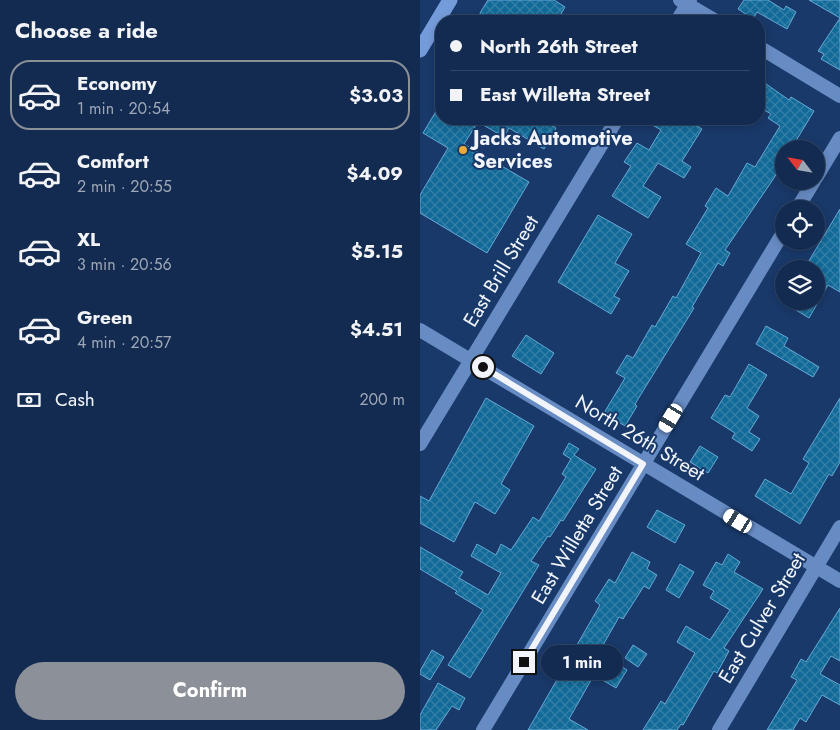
<!DOCTYPE html>
<meta charset="utf-8">
<style>
:root{--surface:#132b50;--page:#1c3357;--text:#f1f3f6;--muted:#9da7b7;--line:#324767;--accent:#8c9099}
body{margin:0;font-family:Jost,sans-serif;background:var(--page);color:var(--text);height:100vh;display:flex;flex-direction:column;font-size:19px;white-space:nowrap}
*{box-sizing:border-box;margin:0}
p{font-size:16px;color:var(--muted)}
.icon{flex:none;width:28px;height:28px;fill:none;stroke:currentColor;stroke-width:2;stroke-linecap:round;stroke-linejoin:round}
.map{position:relative;flex:1;overflow:hidden}
.panel{display:flex;flex-direction:column;background:var(--surface);width:420px}
.panel>*{flex:none}
.hud{position:absolute;left:15px;top:15px;width:330px;height:110px;border-radius:20px;box-shadow:0 2px 8px #0003,0 0 0 1px var(--line);display:grid;align-content:center;height:110px;padding:0 15px;background:var(--surface)}
.needle{width:32px;rotate:301deg}
.tools{position:absolute;left:355px;top:140px;display:grid;gap:10px}
.tools a{display:grid;place-items:center;width:50px;height:50px;border-radius:50%;background:var(--surface);box-shadow:0 2px 8px #0003,0 0 0 1px var(--line);font-size:25px}
.end{position:absolute;width:22px;height:22px;margin:-11px;border:6px solid #f1f5fb;background:#111;box-shadow:0 0 0 2px #111}
.from{border-radius:50%}
.bubble{position:absolute;height:35px;border-radius:18px;background:var(--surface);box-shadow:0 2px 8px #0003,0 0 0 1px var(--line);font-size:16px;font-weight:700;line-height:35px;text-align:center}
.car{position:absolute;width:15px;height:30px;margin:-15px -8px;border-radius:6px;box-shadow:0 0 4px 1px #0007;background:linear-gradient(#fff 24%,#345 0 40%,#fff 0 76%,#345 0 86%,#fff 0)}
.hud b{display:flex;align-items:center;gap:18px;height:48px;font-size:19px}
.hud b+b{border-top:1px solid var(--line)}
.hud i{width:12px;height:12px;background:var(--text)}
ul{padding:0;list-style:none}
li{display:flex;align-items:center;gap:15px;height:70px;margin:0 10px 8px;padding:0 5px;border:2px solid transparent;border-radius:20px}
li div{flex:1}
li b{display:block;font-size:19px}
li em{font-style:normal;font-weight:700}
li.selected{border-color:var(--accent)}
li>.icon{width:45px;height:45px;stroke-width:1.5}
h2{padding:0 15px;font-size:22px;line-height:60px}
.pay{display:flex;align-items:center;gap:12px;height:55px;padding:0 15px;font-size:19px}
.pay p{margin-inline-start:auto}
.action{display:flex;gap:10px;margin-top:auto;padding:10px 15px}
.action a{flex:1;height:58px;border-radius:30px;background:var(--accent);color:#fff;font-size:20px;font-weight:700;line-height:58px;text-align:center}
main{display:flex;flex:1;min-height:0}
.map>svg:first-child{display:block}
.building{fill:url(#building-cross-hatch);stroke:#65a8d4}
.lines{fill:none;stroke-linecap:round;stroke-linejoin:round}
.minor{stroke:#678bc3;stroke-width:14}
.major{stroke:#759cda;stroke-width:15}
.route{stroke:#f1f5fb;stroke-width:6}
.poi-dot{fill:#e8ab37;stroke:#19396a;stroke-width:2}
.labels{text-anchor:middle;dominant-baseline:central;stroke-width:4;stroke-linejoin:round;paint-order:stroke}
.poi-label{font-size:20px;font-weight:bold;fill:#f1f5fb;stroke:#19396a;text-anchor:start}
.street-label{font-size:20px;fill:#f1f5fb;stroke:#19396a}
</style>
<main>
<section class="panel">
<h2>Choose a ride</h2>
<ul>
<li class="selected"><svg class="icon" aria-label="car" viewBox="0 0 24 24"><path d="M5 17H2v-5l4-1 3-4h7l3 4 3 1v5h-3M9 17h6M6 11h13"/><circle cx="7" cy="17" r="2"/><circle cx="17" cy="17" r="2"/></svg><div><b>Economy</b><p>1 min · 20:54</p></div><em>$3.03</em></li>
<li><svg class="icon" aria-label="car" viewBox="0 0 24 24"><path d="M5 17H2v-5l4-1 3-4h7l3 4 3 1v5h-3M9 17h6M6 11h13"/><circle cx="7" cy="17" r="2"/><circle cx="17" cy="17" r="2"/></svg><div><b>Comfort</b><p>2 min · 20:55</p></div><em>$4.09</em></li>
<li><svg class="icon" aria-label="car" viewBox="0 0 24 24"><path d="M5 17H2v-5l4-1 3-4h7l3 4 3 1v5h-3M9 17h6M6 11h13"/><circle cx="7" cy="17" r="2"/><circle cx="17" cy="17" r="2"/></svg><div><b>XL</b><p>3 min · 20:56</p></div><em>$5.15</em></li>
<li><svg class="icon" aria-label="car" viewBox="0 0 24 24"><path d="M5 17H2v-5l4-1 3-4h7l3 4 3 1v5h-3M9 17h6M6 11h13"/><circle cx="7" cy="17" r="2"/><circle cx="17" cy="17" r="2"/></svg><div><b>Green</b><p>4 min · 20:57</p></div><em>$4.51</em></li>
</ul>
<div class="pay"><svg class="icon" aria-label="cash" viewBox="0 0 24 24"><path d="M3 7h18v10H3z"/><circle cx="12" cy="12" r="2"/></svg>Cash<p>200 m</p></div>
<div class="action"><a>Confirm</a></div>
</section>
<div class="map">
<svg width="420" height="730" viewBox="0 0 420 730">
<defs>
<pattern id="building-cross-hatch" width="8" height="8" patternUnits="userSpaceOnUse" patternTransform="scale(1.25)"><rect width="8" height="8" fill="#126a98"/><path d="M0 0l8 8M0 8l8-8" fill="none" stroke="#3580a7"/></pattern>
</defs>
<rect width="100%" height="100%" fill="#19396a"/>
<path class="building" d="M68 0H134L145 7 137 21H63L60 13Z
M324 0H348L364 10 366 6 376 12 367 29 337 12 333 19 318 9Z
M389 0H420V70L401 59 404 54 398 51 420 18Z
M339 79 369 100 371 97 394 111 371 149H364V160L354 178 305 250 310 253 303 266 298 263 272 307 274 308 215 404 217 406 205 426 184 413 205 378 196 373 207 355 213 358 232 325 235 327 253 296 256 298 281 253 266 244 288 208 285 206 296 188 308 196 327 163 335 167 360 126 348 118 351 114 339 107Z
M21 103V119H122L136 128 124 149 89 128 84 137 58 122 44 144 109 182 67 253 0 213V195L28 148 3 133Z
M222 119H266L282 129 262 161 271 167 264 178 238 163 223 186 241 197 228 218 192 196 211 166 204 162 217 143 229 150 241 130Z
M420 209V292L408 285 389 318 361 301H396V269H384Z
M178 215 212 234 195 263 209 271 194 296 200 299 191 314 138 282Z
M346 326 368 338 364 346 399 367 393 377 336 344Z
M106 335 134 353 121 374 92 356Z
M329 364 347 375 327 408 339 416 329 432 340 439 332 451 312 438 315 433 291 418 305 395 310 397Z
M66 398 114 426 81 484 90 490 75 514 55 502 34 542 0 523V496L9 501Z
M420 398V462L412 476 409 474 380 524 335 496 345 479 371 494 389 463 383 459Z
M149 443 159 449 154 455 176 469 143 521 141 520 130 537 128 536 111 561 119 565 50 678 28 665 63 610 35 593 37 591 0 569V547L43 572 39 578 68 595 81 573 51 556 57 544 76 555 81 544 91 550 113 517 119 521 146 477 142 474 151 459 143 454Z
M280 446 298 457 288 473 270 462Z
M237 510 265 525 255 543 227 527Z
M212 552 230 562 227 569 237 575 229 589 224 586 203 619 199 617 179 652 207 670 196 688 174 675 149 719 168 730H108L180 605 175 601 189 579 195 583Z
M308 554 320 562 314 572 343 589 304 648 309 651 297 673 294 671 263 725 261 724 257 730H223L241 701 245 704 275 653 257 642 266 626 290 640 310 610 290 598 294 591 283 585 296 562 302 565Z
M260 564 274 572 259 598 246 590Z
M420 608V661L411 656 400 674 420 685V705L402 695 386 722 380 718 373 730H347L377 680 371 677 381 659 386 662Z
M213 645 227 654 218 667 205 658Z
M12 650 24 657 10 680 0 674V671Z
M18 683 45 698 39 710 32 706 16 730H0V715Z"/>
<g class="lines">
<path class="minor" d="M260 0 296 21
M257 21 270 0
M339 47 420 96
M396 178 420 138
M377 209 394 181
M0 330 420 581
M0 444 197 119
M63 730 364 231
M299 730 420 527"/>
<path class="major" d="M0 50 30 0"/>
</g>
<g class="lines">
<path class="route" d="M63 367 223 464 104 662"/>
</g>
<circle class="poi-dot" cx="43" cy="150" r="5"/>
<g class="labels">
<g class="poi-label">
<text x="53" y="138">Jacks Automotive<tspan x="53" dy="23">Services</tspan></text>
</g>
<g class="street-label">
<text transform="translate(81 271) rotate(-59)">East Brill Street</text>
<text transform="translate(220 438) rotate(31)">North 26th Street</text>
<text transform="translate(157 535) rotate(-59)">East Willetta Street</text>
<text transform="translate(342 618) rotate(-59)">East Culver Street</text>
</g>
</g>
</svg>
<div class="tools">
<a><svg class="needle" viewBox="-14 -14 28 28"><path d="M0-13l5 13h-10z" fill="#e53935"/><path d="M0 13l5-13h-10z" fill="#9da7b7"/></svg></a>
<a><svg class="icon" aria-label="locate" viewBox="0 0 24 24"><circle cx="12" cy="12" r="6"/><path d="M12 2v4M12 18v4M2 12h4M18 12h4"/></svg></a>
<a><svg class="icon" aria-label="layers" viewBox="0 0 24 24"><path d="M12 4l9 5-9 5-9-5zM3 14l9 5 9-5"/></svg></a>
</div>
<i class="end from" style="left:63px;top:367px"></i>
<i class="end" style="left:104px;top:662px"></i>
<div class="bubble" style="left:121px;top:645px;width:82px">1 min</div>
<i class="car" style="left:251px;top:418px;rotate:211deg"></i>
<i class="car" style="left:318px;top:521px;rotate:301deg"></i>
<div class="hud">
<b><i class="from"></i>North 26th Street</b>
<b><i></i>East Willetta Street</b>
</div>
</div>
</main>
